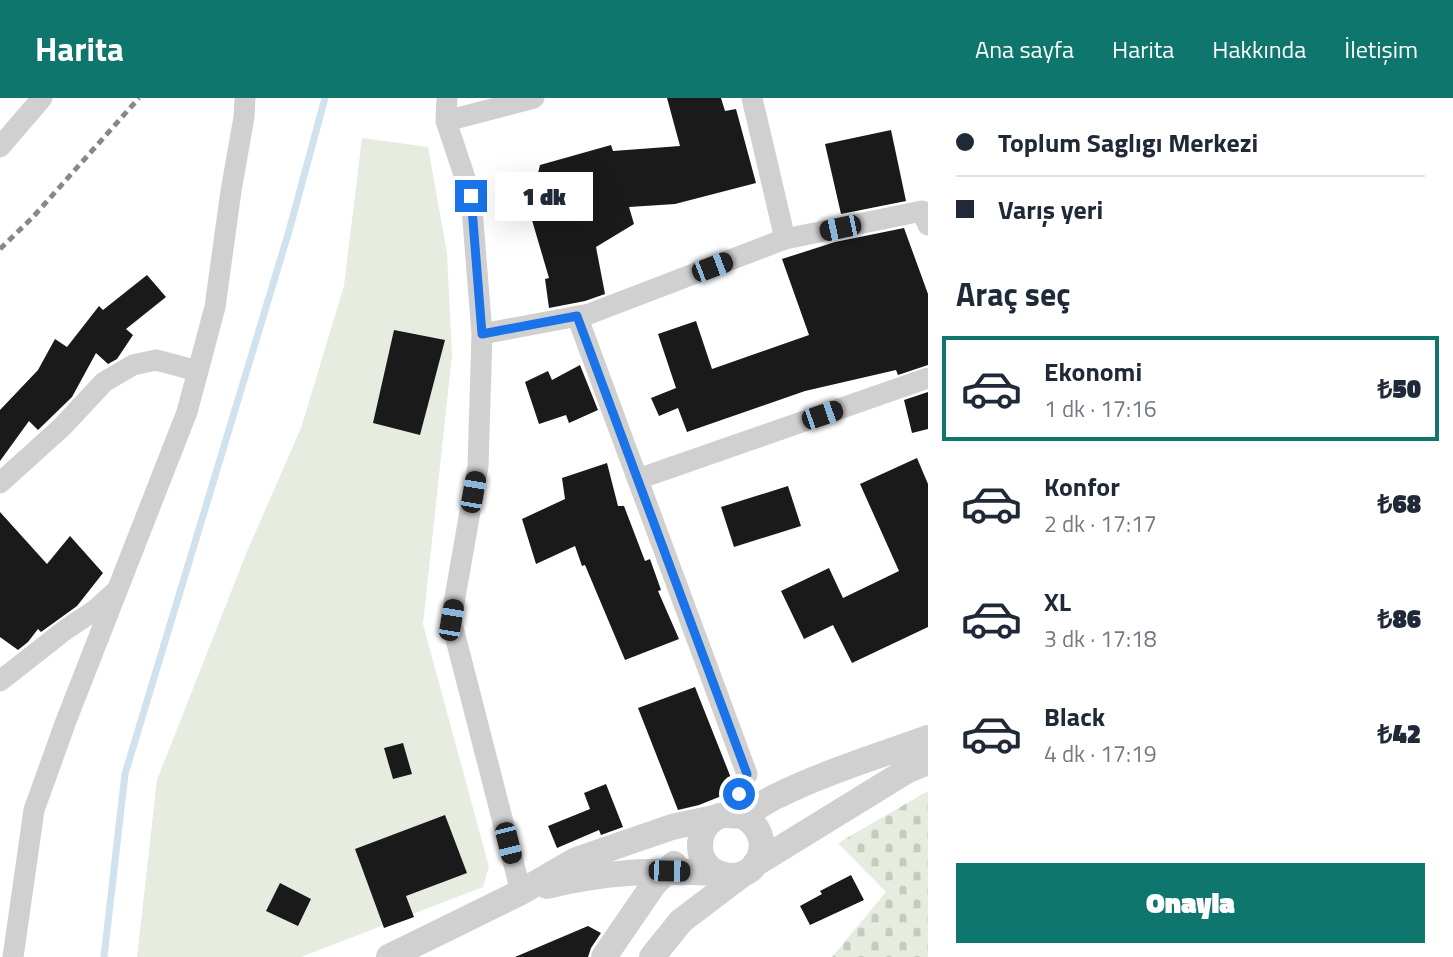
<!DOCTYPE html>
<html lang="tr">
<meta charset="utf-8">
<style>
:root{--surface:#fff;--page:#f6f6f7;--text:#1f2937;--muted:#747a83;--line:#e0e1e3;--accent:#0f766e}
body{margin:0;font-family:"Titillium Web",sans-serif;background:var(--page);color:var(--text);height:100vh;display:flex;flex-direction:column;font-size:26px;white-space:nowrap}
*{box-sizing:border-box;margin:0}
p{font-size:23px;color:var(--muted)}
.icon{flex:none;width:38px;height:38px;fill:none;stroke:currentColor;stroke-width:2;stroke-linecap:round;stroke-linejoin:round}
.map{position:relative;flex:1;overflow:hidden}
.panel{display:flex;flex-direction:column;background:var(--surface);width:525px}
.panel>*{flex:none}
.banner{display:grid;align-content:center;height:154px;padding:0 28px;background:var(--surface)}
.end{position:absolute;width:32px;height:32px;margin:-16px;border:9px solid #1a73e8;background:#fff;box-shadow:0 0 0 4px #fff}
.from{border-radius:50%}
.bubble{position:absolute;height:49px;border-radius:0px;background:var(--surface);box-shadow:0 7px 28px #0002;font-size:23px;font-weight:800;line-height:49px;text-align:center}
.car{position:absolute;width:21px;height:42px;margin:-21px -10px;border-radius:9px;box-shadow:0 0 5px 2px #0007;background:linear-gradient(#222 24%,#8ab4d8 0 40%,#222 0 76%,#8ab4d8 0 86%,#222 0)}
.banner b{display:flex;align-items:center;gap:24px;height:66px;font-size:26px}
.banner b+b{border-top:2px solid var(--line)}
.banner i{width:18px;height:18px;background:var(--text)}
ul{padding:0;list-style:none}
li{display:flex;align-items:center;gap:21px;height:105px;margin:0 14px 10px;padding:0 14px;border:4px solid transparent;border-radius:0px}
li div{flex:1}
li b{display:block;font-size:26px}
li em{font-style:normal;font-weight:800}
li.selected{border-color:var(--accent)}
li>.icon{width:63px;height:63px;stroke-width:1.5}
h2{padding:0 28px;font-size:32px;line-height:84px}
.cta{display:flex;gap:14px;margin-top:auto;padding:14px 28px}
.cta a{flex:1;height:80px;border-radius:0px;background:var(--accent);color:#fff;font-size:28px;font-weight:800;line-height:80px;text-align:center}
header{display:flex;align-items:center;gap:42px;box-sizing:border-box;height:98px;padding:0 35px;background:var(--accent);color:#fff}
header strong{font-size:33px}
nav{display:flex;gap:38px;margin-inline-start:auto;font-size:24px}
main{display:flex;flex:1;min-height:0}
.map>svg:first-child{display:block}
.green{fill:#e6ecdf}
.cemetery{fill:url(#cemetery-stones)}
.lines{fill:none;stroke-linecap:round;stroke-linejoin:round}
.stream{stroke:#cfe2ee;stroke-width:7}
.building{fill:#1a1a1a}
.minor{stroke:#d0d0d0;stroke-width:21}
.tertiary{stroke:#d0d0d0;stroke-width:26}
.rail{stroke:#888;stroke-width:5;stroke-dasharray:7 5;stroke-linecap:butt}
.route{stroke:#1a73e8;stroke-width:9}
</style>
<header>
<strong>Harita</strong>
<nav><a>Ana sayfa</a><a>Harita</a><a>Hakkında</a><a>İletişim</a></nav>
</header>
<main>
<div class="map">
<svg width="928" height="859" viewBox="0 0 928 859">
<defs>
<pattern id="cemetery-stones" width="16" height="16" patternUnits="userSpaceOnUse" patternTransform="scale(1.75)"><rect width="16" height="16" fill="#e6ecdf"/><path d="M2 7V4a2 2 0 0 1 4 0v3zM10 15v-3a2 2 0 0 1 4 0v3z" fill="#c6cbc0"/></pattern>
</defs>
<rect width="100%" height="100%" fill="#fff"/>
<path class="green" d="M362 40 428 49 447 155 452 257 423 526 489 769 483 789 301 859H137L157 682 246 456 301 330 344 188Z"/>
<path class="cemetery" d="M928 693V859H832L886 794 838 745Z"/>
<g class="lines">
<path class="stream" d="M104 859 125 676 289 133 325 0"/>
</g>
<path class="building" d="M667 0H721L725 13 736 11 756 85 675 106 629 109 634 126 596 149 605 196 585 203 549 210 545 181 549 180 529 112 540 67 611 47 613 53 680 48Z
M891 32 906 103 841 116 825 46Z
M904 130 928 196V267L898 277 896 272 805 293 687 334 678 310 659 318 651 300 676 290 658 236 696 223 712 271 809 237 782 161 835 144Z
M147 177 166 199 126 231 133 237 117 261 108 266 96 255 72 299 38 332 29 323 0 363V312L38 272 55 241 67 249 99 208 103 212Z
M394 232 445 242 420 337 373 325Z
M580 267 598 312 569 325 566 317 539 326 525 284 548 273 552 282Z
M928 294V331L912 335 904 302Z
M917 360 928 386V529L852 565 833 527 804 541 781 493 829 470 843 500 899 473 860 386Z
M607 365 618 408H624L645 463 650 461 661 492 658 493 679 541 625 562 585 467 582 468 575 448 536 466 522 421 565 401 562 380Z
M788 388 801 428 734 449 721 409Z
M0 414 47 466 70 438 103 475 77 508 41 534 38 531 28 544 18 552 0 539Z
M695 589 731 680 724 697 699 707 678 712 638 610Z
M403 645 412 676 393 681 384 650Z
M606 686 623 729 601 737 599 732 557 750 548 728 590 711 584 695Z
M445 717 467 775 406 798 414 819 384 830 355 751Z
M851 777 864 802 810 827 800 808 822 796 820 793Z
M280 785 311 801 298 828 266 813Z
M588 828 601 835 591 850 588 859H515Z"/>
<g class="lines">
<path class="minor" d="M447 0 446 23 471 98 482 236 478 368 451 522 521 794
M752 0 785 141 922 113 928 127
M446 23 534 0
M0 49 42 0
M577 218 747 676 730 715
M482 236 589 216 785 141
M638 381 928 280
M0 385 62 329 104 284 133 267 156 262 198 273
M0 583 65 532 95 512 115 494
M13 859 34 712 66 623 187 314 215 209 231 93 244 19 245 0"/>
<path class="tertiary" d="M741 717C781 738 757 791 718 775 694 765 695 732 715 720 725 714 732 719 741 717 751 715 768 701 779 697 826 674 878 658 928 640
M755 766 908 672 928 664
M547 788C605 773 657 772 718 775
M389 859 521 794 576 762 672 729 714 720
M604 859 654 786 674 766
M652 859 681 823 743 776"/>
<path class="rail" d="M0 151 33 119 139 0"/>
</g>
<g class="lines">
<path class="route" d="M471 98 482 236 577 218 747 676 739 696"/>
</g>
</svg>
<i class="end from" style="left:739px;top:696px"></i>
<i class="end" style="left:471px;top:98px"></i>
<div class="bubble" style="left:495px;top:74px;width:98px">1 dk</div>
<i class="car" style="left:840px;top:130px;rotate:258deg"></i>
<i class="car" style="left:712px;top:169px;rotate:69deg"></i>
<i class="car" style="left:822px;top:317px;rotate:71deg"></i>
<i class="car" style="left:473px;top:394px;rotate:10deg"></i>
<i class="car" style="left:451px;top:522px;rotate:10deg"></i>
<i class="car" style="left:508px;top:745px;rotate:166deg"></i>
<i class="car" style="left:669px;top:773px;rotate:91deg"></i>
</div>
<section class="panel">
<div class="banner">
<b><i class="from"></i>Toplum Saglıgı Merkezi</b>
<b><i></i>Varış yeri</b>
</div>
<h2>Araç seç</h2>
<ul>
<li class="selected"><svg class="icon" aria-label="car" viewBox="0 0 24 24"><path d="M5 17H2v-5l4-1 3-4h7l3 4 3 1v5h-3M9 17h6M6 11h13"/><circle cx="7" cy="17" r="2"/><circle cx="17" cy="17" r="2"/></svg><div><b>Ekonomi</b><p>1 dk · 17:16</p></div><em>₺50</em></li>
<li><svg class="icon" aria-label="car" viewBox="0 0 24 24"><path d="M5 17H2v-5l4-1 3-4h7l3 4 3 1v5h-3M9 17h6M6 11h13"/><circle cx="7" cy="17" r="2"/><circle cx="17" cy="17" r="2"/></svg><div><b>Konfor</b><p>2 dk · 17:17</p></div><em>₺68</em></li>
<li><svg class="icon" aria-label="car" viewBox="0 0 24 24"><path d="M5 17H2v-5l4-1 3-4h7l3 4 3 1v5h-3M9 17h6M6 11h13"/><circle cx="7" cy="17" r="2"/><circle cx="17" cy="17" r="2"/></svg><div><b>XL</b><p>3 dk · 17:18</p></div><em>₺86</em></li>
<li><svg class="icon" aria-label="car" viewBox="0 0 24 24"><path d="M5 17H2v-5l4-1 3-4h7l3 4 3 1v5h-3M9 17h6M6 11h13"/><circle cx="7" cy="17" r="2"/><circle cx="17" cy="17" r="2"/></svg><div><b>Black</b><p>4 dk · 17:19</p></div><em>₺42</em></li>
</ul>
<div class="cta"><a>Onayla</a></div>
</section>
</main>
